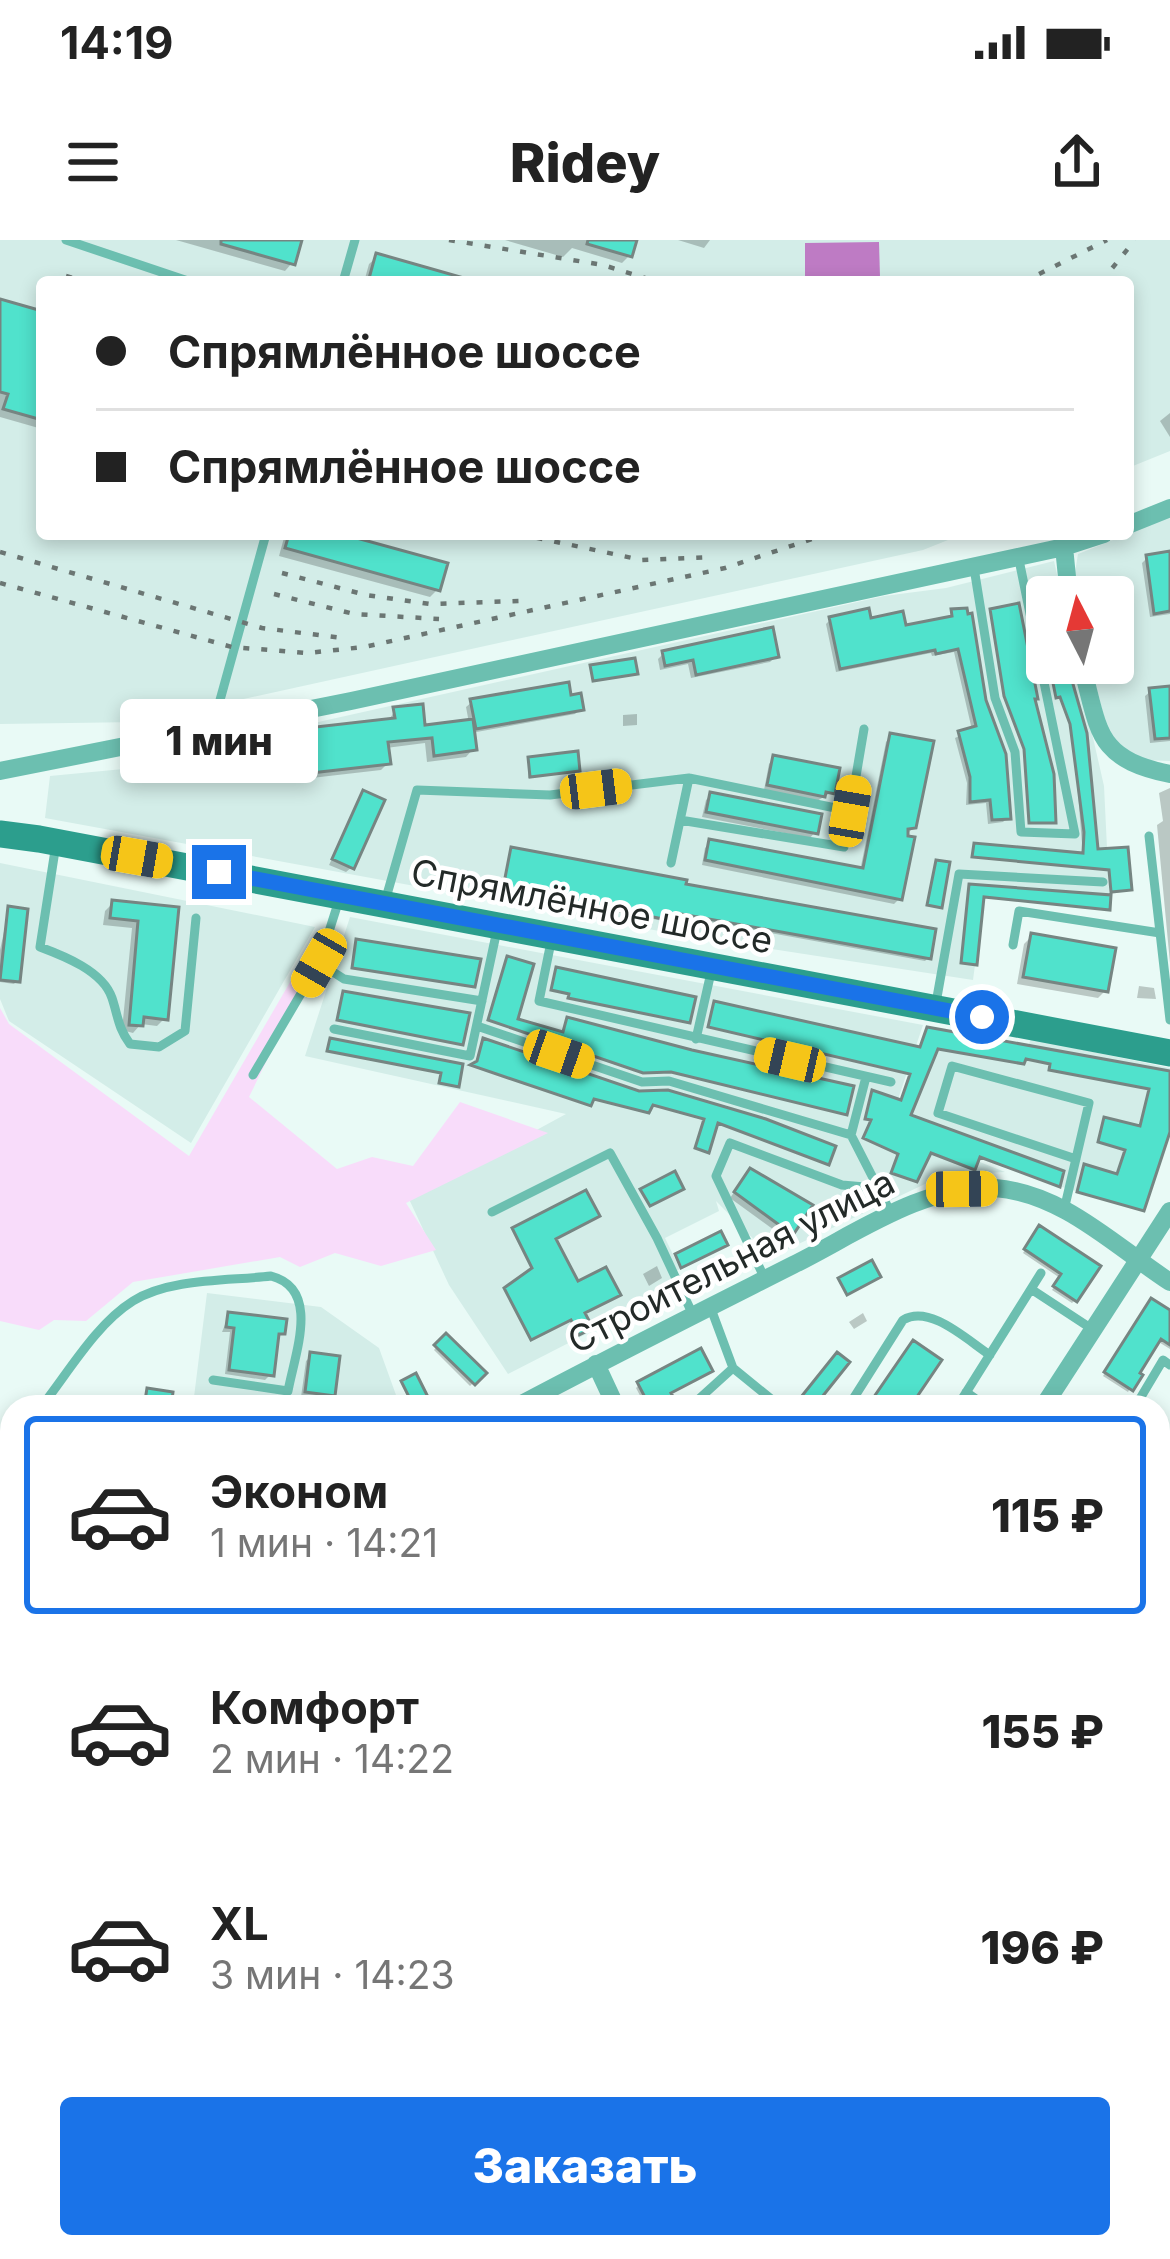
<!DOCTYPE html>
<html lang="ru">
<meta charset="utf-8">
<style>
:root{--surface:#fff;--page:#f6f6f6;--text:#222;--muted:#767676;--line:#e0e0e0;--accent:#1a73e8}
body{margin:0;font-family:Inter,sans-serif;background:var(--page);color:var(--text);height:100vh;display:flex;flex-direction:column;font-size:45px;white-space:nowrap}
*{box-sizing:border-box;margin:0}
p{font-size:39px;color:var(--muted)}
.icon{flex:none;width:66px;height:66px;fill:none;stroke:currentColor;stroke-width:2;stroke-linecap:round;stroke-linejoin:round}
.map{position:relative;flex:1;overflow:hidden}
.sheet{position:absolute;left:0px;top:1155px;width:1170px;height:864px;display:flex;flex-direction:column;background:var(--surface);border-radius:36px 36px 0 0;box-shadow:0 6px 18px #0003}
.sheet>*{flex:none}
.top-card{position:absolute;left:36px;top:36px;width:1098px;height:264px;border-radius:12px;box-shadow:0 6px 18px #0003;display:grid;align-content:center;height:264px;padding:0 60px;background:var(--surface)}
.needle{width:78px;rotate:354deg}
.tools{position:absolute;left:1026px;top:336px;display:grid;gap:24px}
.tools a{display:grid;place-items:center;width:108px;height:108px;border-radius:12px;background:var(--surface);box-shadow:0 6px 18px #0003;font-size:60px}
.end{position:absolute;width:54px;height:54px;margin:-27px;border:15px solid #1a73e8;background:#fff;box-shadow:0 0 0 6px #fff}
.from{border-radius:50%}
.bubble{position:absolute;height:84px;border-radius:12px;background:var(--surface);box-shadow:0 6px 18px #0003;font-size:39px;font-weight:800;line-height:84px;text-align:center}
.car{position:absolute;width:36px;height:72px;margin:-36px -18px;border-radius:15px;box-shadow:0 0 9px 3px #0007;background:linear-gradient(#f5c518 24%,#345 0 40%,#f5c518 0 76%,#345 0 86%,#f5c518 0)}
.top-card b{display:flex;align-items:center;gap:42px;height:114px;font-size:45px}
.top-card b+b{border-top:3px solid var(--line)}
.top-card i{width:30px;height:30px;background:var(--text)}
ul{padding:21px 0 0;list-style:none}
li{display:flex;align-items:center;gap:36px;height:198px;margin:0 24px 18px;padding:0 36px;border:6px solid transparent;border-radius:12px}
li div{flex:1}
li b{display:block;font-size:45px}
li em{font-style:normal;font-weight:800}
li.on{border-color:var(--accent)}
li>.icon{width:108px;height:108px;stroke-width:1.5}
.primary-button{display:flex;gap:24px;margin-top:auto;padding:24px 60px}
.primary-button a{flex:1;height:138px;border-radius:12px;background:var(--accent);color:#fff;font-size:48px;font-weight:800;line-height:138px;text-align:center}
.status{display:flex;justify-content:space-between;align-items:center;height:84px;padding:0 60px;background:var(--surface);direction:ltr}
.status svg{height:33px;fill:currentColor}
header{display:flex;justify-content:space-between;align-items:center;height:156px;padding:0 60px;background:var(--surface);font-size:54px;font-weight:800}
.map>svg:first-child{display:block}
.built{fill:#d3ede8}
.green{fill:#f8dcfa}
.water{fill:#be7bc4}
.shadow{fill:#0003}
.building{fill:#50e2cc;stroke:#768582;stroke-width:3}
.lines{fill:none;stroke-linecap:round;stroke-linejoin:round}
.service{stroke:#6cbfb0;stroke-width:9}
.minor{stroke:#6cbfb0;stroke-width:18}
.tertiary{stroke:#6cbfb0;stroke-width:24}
.secondary{stroke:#2c9e8d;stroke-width:27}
.rail{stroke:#6b7673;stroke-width:4.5;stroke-dasharray:6 12;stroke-linecap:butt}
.route{stroke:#1a73e8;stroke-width:15}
.labels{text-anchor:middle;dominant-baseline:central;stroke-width:9;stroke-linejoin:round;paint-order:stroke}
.street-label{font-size:36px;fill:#232a28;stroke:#fff}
</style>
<div class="status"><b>14:19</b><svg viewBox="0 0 49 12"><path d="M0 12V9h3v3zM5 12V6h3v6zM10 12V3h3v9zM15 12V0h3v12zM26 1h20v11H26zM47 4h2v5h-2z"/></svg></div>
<header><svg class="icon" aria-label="menu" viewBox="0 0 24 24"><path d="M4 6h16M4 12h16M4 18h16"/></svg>Ridey<svg class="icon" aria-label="share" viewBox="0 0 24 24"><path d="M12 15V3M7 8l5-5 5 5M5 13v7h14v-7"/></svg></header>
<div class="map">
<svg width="1170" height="2019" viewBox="0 0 1170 2019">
<rect width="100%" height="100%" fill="#e9faf6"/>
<path class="built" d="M0 0H1170V211L1128 228V42H42V294H963L923 310 139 482 0 484Z
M1170 277V521L1143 520 1116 502 1104 477 1090 423H1113V357H1077L1074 338 1078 314Z
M1054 321 1062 357H1047V423H1076L1104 546 1110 670 984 657 973 740 681 695 45 578 50 536 270 515 269 493 884 356 946 348Z
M0 623 315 687 191 903 9 781 0 759Z
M350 677 923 785 889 886 1005 932 944 935 771 1017 716 961 719 971 665 998 680 1029 670 1035 676 1048 508 1134 449 1045 409 959 566 874 305 816Z
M927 787 1028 806 1031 799 1170 828V892L1144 971 1062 947 892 884Z
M207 1053 321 1067 379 1108 400 1166 259 1167 194 1157Z
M0 1604 12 1611V1750L0 1742Z
M12 1989V2007H70L89 2019H0V2008Z"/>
<path class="green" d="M318 694 326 699 249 857 337 929 372 917 413 926 460 862 548 893 406 963 436 1010 381 1026 335 1013 300 1027 280 1017 133 1042 86 1081 54 1080 39 1090 0 1081V768L9 784 189 916Z"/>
<path class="water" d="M879 2 880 37 805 39V3Z"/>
<path class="shadow" d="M176 0H299L292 23 285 31Z
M505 0H634L630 15 622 23 572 8 563 17Z
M678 0H710L704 8Z
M377 17 465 42H364L369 24Z
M0 62 42 74V189L0 177Z
M1170 173V197L1160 181Z
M285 294H331L438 349 430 357 279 316Z
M1170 314V374L1150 377 1142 323 1147 318Z
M1048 342 1051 357H1047V413L1036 346Z
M1102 348 1103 357H1078L1083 351Z
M952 372 1008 577 1003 582 988 584 986 563 966 565 967 543 955 498 972 490 954 412 932 416 931 413 836 432 826 384 830 380 869 381 904 389 948 380Z
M664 413 776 416 770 422 691 438 688 424 660 430 658 419Z
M1049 423H1064L1095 613 1128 650 1111 651 1109 630 973 617 974 607 1083 616 1073 492Z
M1170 449V501L1150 503 1145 456 1151 451Z
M569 458 580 469 575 474 471 493 473 509 466 517 427 522 425 503 386 508 388 523 381 530 268 543 265 510 272 503 290 501 299 492 388 482 395 470 423 489 469 483 466 467 472 462Z
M637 474V485L623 486V475Z
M891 496 914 587 908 593 900 658 894 664 702 625 705 608 710 603 860 631 886 502Z
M774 518 832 552 817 561 764 550 769 524Z
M529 520 577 530 528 538Z
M1170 548V723L1157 585 1163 581 1159 553Z
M364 553 352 627 346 632 329 625Z
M711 555 815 592 810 598 702 577 706 560Z
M512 610 683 647 928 718 925 721 677 676 674 683 502 651Z
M113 663 176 670 165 778 157 786 141 784 133 793 122 790 132 688 103 685 105 671Z
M9 669 17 741 14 744 0 742V710Z
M1032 696 1106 750 1098 758 1017 744 1024 704Z
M1139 746 1154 748 1156 759 1137 758Z
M478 824 639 854 832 908 825 924 716 882 705 912 696 909 705 880 650 865 645 873 591 858 588 865 473 826Z
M745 937 790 993 785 998 730 958Z
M1039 989 1075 1060 1072 1063 1052 1050 1060 1038 1023 1013Z
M657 1026 662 1038 649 1046 643 1034Z
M1149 1065 1170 1074V1109L1157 1101 1128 1152 1103 1136Z
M863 1073 867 1081 854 1089 849 1082Z
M229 1075 282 1093 277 1099 271 1134 265 1140 225 1134 230 1092H222Z
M446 1097 483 1133 470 1146 434 1110Z
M311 1116 332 1155 326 1160 301 1157 306 1121Z
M639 1145 668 1153 672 1167H646L636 1148Z
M148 1151 168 1162 202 1167H143Z
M738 1156 754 1167H716Z
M0 1292 12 1300V1339L0 1331Z
M1158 1657 1167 1662 1159 1674H1158Z
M12 1672V1717L0 1709V1691Z
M1158 1844 1170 1851V1888L1158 1880Z
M0 1859 12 1866 0 1890Z
M400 2007H457L449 2019H416Z
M636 2007H650L642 2019H628Z
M757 2007H781L785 2010 779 2019H749Z
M833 2008 849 2018 853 2014 860 2019H824Z"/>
<path class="building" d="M221 0H302L295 25 221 4Z
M588 0H637L632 17 587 4Z
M376 13 464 38 463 42H368Z
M0 59 42 71V180L3 169 8 154 0 152Z
M289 294H342L448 323 440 351 285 308Z
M1170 311V371L1154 374 1146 315Z
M1019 363 1038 459H1035L1054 534 1056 583H1029L1024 509 1004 456 990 369Z
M869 368 871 378 903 371 906 385 952 376 951 369 967 368 968 374 972 373 986 460 1006 514 1011 579 992 580 990 560 970 562V537L958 491 976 486 958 409 936 414 935 410 840 429 829 377Z
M773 387 779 417 696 435 693 420 665 426 662 411Z
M635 418 638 434 593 441 590 425Z
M1049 423H1067L1087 493 1098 609 1128 607 1132 650 1111 652 1109 630 972 617 974 603 1083 613 1084 592 1070 484 1060 457 1056 458Z
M569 442 571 455 581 453 584 470 476 489 470 459Z
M1170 446V498L1155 499 1149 448Z
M423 464 425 485 473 479 477 510 434 516 432 498 388 502 391 524 275 537 271 500 299 497 298 489 395 478 393 467Z
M890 493 934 501 916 588 908 589V596L915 597 902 660 705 620 709 599 863 628Z
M578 511 580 531 530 537 528 517Z
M773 515 840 528 835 554 826 552 825 557 767 545Z
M363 550 385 560 354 629 332 619Z
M710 552 822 574 818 594 706 572Z
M511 607 687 640 686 644 936 689 931 719 681 674 679 682 503 648Z
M936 620 950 622 942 668 927 665Z
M969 644 1111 655 1110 670 984 657 977 725 961 723Z
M112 660 179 667 168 780 144 777 143 786 129 785 138 681 110 678Z
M8 666 28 669 20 742 0 740Z
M1031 693 1116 708 1108 752 1023 737Z
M356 699 481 719 475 747 352 728Z
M507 716 534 724 518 779 563 792 567 777 692 810 854 846 847 875 671 832 643 833 488 780Z
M556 727 696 757 690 783 568 758 569 754 551 750Z
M343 751 470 773 463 805 337 780Z
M714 761 920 807 927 787 1170 831V892L1144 971 1077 952 1084 924 1117 934 1125 910 1098 902 1104 877 1140 886 1149 849 1049 830 1050 824 1026 819 1024 824 938 809 911 875 1064 931 1060 947 980 917 975 930 931 913 917 942 891 933 898 914 863 898 871 880 865 879 872 850 901 860 910 834 708 787Z
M330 798 463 824 459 847 439 843 441 833 327 811Z
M483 798 639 851 668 850 766 879 836 906 829 925 718 883 709 913 695 908 704 879 653 865 649 873 594 859 591 866 470 825 477 821Z
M750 928 813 965 793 995 734 952Z
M675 931 684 949 650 966 640 949Z
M586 950 600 976 556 999 578 1041 606 1027 621 1055 585 1073 593 1088 579 1095 571 1080 531 1100 504 1048 532 1028 512 988Z
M1039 985 1101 1026 1077 1062 1053 1046 1061 1034 1024 1009Z
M721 991 728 1005 681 1028 675 1014Z
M872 1020 881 1037 847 1055 838 1038Z
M1151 1058 1170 1070V1105L1161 1099 1140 1133 1143 1135 1133 1151 1104 1132Z
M228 1072 287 1079 285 1094H279L274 1136 229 1130 234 1088 226 1087Z
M446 1093 487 1133 475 1145 434 1105Z
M913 1100 942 1120 910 1167H867Z
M701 1108 713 1131 671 1153 679 1167H650L637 1142Z
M310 1112 340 1116 335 1156 305 1152Z
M837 1112 850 1122 814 1167H793Z
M416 1133 433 1167H414L401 1141Z
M147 1148 173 1152 171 1167H144Z
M207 2007H234L253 2019H199Z
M531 2007H582L574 2019H524Z
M1071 2007H1111L1129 2019H1063Z"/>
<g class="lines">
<path class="service" d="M66 0 191 42
M343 42 355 0
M974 328 995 458 1015 512 1021 592 1075 594 1018 315
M212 489 266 294
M680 580 844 607 864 489
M1149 596 1170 780
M56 604 40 707C64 716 103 731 112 758 118 776 118 788 130 804L159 807 185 791 196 678
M671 623 689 538
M386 658 417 550 550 555 689 538 850 571
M551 702 539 761 891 842
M1013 705 1019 671 1160 693
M319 723 344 739 482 761
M936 763 959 634 1103 642
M477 786 642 842 669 841 851 895
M334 789 470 816 497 690
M696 799 712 728
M253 835 319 723 339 660
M866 837 851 895 892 975
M1064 970 1089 863 952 826 938 873 1076 919
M492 972 610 913 657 998 693 1075
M764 1037 716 936 730 903 842 945 876 948
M1031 1049 1092 1089
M733 1128 781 1167
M966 1152 987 1167
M41 1167C68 1133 96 1084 133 1061 170 1038 228 1041 271 1036 321 1049 295 1113 288 1151L213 1140
M690 1167 733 1128 710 1066
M848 1167 903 1080C930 1064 967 1100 990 1115
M957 1167 1041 1033
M1135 1167 1163 1120 1170 1125
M0 1268 12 1276
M1158 1288 1170 1296
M0 1470 12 1478
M1158 1644 1170 1652
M1158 1825 1170 1832
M0 1831 12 1839
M1158 1977 1170 1960
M268 2007 288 2019
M871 2016 877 2007
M382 2019 390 2007
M657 2019 664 2007
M795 2019 803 2007
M944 2019 952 2007
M1044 2019 1052 2007"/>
<path class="minor" d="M1128 285 1170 268
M1064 307 1069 357
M1081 423C1100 491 1094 518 1170 534
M0 531 351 461 1064 307 1104 294
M596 1124 616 1167
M516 1167C608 1118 700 1072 793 1025 854 995 924 944 995 948 1063 953 1116 1007 1170 1042
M1043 1167 1170 971
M0 1224 12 1217
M1158 1555 1170 1563
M0 1928 12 1936
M0 1964 12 1946
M120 2007 139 2019
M487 2019 495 2007"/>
<path class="tertiary" d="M0 1371 12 1378
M979 2007 998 2019"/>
<path class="secondary" d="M0 594 39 599 1170 813"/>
<path class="rail" d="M449 0 603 25 658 42
M66 36 88 42
M1023 42 1107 0
M1101 42 1135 0
M519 294 642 320 714 317
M0 312 262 388 342 398
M282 333 366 355 430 364 519 361
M0 343 232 407 307 413 364 407 725 328 827 294
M274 354 354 374 439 379"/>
</g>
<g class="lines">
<path class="route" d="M219 632 982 777"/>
</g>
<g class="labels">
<g class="street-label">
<text transform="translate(592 666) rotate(11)">Спрямлённое шоссе</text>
<text transform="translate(731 1021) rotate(-27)">Строительная улица</text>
</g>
</g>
</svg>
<div class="tools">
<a><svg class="needle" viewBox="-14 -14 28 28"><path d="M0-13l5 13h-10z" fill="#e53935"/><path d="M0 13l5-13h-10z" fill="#767676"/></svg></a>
</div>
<i class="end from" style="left:982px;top:777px"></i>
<i class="end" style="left:219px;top:632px"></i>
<div class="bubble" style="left:120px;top:459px;width:198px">1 мин</div>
<i class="car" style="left:596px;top:549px;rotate:83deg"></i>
<i class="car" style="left:850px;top:571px;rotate:10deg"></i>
<i class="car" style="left:137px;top:617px;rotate:100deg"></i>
<i class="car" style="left:319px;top:723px;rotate:210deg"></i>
<i class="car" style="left:559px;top:814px;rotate:109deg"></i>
<i class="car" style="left:790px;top:820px;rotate:283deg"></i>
<i class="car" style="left:962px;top:949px;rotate:89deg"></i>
<div class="top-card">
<b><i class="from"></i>Спрямлённое шоссе</b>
<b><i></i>Спрямлённое шоссе</b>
</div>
<section class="sheet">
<ul>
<li class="on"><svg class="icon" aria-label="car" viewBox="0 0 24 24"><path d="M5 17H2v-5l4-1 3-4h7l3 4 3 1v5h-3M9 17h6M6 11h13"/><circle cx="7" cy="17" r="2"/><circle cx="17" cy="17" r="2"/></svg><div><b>Эконом</b><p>1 мин · 14:21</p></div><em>115 ₽</em></li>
<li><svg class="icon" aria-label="car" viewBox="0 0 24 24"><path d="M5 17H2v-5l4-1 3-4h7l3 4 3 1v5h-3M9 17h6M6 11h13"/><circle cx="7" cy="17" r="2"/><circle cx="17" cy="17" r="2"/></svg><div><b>Комфорт</b><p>2 мин · 14:22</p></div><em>155 ₽</em></li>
<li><svg class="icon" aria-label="car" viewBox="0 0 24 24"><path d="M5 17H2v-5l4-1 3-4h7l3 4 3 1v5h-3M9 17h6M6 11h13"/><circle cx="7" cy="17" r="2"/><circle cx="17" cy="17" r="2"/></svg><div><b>XL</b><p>3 мин · 14:23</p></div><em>196 ₽</em></li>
</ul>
<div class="primary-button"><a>Заказать</a></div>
</section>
</div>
